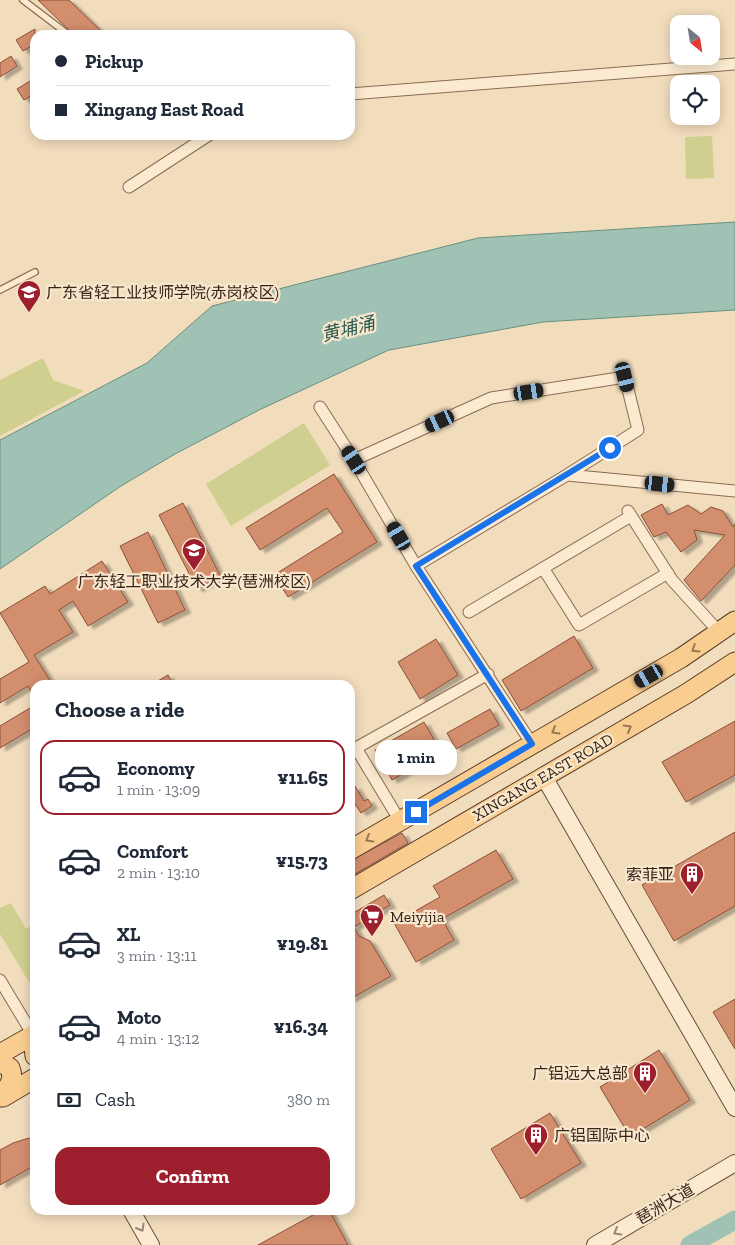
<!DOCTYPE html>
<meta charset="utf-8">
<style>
:root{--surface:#fff;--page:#f6f6f7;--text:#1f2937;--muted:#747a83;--line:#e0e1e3;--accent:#9d1f2d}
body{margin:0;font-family:"Zilla Slab","Noto Sans SC",serif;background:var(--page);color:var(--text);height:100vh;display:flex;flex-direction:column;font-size:19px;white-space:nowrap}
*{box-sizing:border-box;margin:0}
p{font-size:16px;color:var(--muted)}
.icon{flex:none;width:28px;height:28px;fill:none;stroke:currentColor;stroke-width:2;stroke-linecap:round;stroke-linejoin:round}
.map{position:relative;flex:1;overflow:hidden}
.side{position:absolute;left:30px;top:680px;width:325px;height:535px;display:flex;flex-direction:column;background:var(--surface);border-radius:15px;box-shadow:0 2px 12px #0003}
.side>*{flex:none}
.banner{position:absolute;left:30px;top:30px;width:325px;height:110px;border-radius:15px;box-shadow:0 2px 12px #0003;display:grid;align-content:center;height:110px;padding:0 25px;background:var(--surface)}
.needle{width:32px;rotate:150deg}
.buttons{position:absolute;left:670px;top:15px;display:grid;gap:10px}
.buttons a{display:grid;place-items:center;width:50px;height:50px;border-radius:10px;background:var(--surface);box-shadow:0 2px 12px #0003;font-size:25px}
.end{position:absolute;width:22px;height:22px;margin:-11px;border:6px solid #1a73e8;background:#fff;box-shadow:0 0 0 2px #fff}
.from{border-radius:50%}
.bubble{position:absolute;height:35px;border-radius:15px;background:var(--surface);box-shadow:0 2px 12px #0003;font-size:16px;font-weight:700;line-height:35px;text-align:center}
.car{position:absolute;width:15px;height:30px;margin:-15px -8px;border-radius:6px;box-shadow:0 0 4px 1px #0007;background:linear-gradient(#222 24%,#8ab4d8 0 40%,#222 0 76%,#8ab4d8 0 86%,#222 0)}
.banner b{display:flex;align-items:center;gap:18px;height:48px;font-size:19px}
.banner b+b{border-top:1px solid var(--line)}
.banner i{width:12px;height:12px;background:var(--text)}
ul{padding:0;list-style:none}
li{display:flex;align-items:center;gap:15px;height:75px;margin:0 10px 8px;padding:0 15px;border:2px solid transparent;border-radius:15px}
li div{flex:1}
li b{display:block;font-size:19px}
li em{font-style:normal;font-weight:700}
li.active{border-color:var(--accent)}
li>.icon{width:45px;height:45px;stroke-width:1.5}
h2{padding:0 25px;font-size:22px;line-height:60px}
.pay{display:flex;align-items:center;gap:12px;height:55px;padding:0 25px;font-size:19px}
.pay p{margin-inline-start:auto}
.action{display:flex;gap:10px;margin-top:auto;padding:10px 25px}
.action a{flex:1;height:58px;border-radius:15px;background:var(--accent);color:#fff;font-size:20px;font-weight:700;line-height:58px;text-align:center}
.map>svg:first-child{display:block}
.green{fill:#cfd08f}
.water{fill:#a0c2b4;stroke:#679081}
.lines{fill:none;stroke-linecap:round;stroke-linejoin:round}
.river{stroke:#a0c2b4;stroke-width:19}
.building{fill:#d38e6e;stroke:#8b5038;filter:url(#shadow)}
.lane-casing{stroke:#8a6b54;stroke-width:8}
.street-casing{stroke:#8a6b54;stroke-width:13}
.secondary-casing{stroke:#6b4c38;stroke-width:18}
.primary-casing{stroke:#573a29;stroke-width:21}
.lane{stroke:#fbeacf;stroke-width:5.5}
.street{stroke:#fbeacf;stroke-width:11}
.secondary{stroke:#fbeacf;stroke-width:16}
.primary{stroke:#f9cd8f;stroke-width:19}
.oneway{stroke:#987954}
.oneway2{stroke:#9a8874}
.route{stroke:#1a73e8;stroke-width:6}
.labels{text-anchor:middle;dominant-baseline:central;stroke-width:4.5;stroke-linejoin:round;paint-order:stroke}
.poi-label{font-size:16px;fill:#38251a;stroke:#f8e7cc;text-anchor:start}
.street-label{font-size:16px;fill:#38251a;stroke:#f8e7cc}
.water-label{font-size:18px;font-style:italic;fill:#285951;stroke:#f8e7cc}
</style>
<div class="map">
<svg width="735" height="1245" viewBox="0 0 735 1245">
<defs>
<filter id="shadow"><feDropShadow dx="5.5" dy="3" stdDeviation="1" flood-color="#0004"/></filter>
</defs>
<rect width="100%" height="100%" fill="#f1dcbc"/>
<path class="green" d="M712 136 714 178 686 179 685 137Z
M43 358 53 380 84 391 0 436V380Z
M304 423 330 465 231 526 206 484Z
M11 903 26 929 35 924V992L0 934V908Z"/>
<path class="water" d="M735 222V310L543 322 389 350 261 409 175 454 121 486 0 569V440L147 363 212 306 478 238Z"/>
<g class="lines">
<path class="river" d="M690 1245 735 1220"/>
</g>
<path class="building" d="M38 0H69L105 35H74Z
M35 29V44L23 51 16 40Z
M11 56 17 66 0 77V63Z
M35 78V93L24 100 17 89Z
M334 474 377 542 288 597 274 575 343 532 327 508 260 550 246 528Z
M183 503 221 577 197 589 159 515Z
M662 504 668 515 688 505 701 514 711 507 723 511 733 527 735 524V565L701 601 684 580 725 535 694 530 697 540 681 552 666 532 654 537 641 515Z
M148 532 185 610 158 623 120 546Z
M102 561 128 602 88 626 73 601 59 610 73 632 34 655 53 685H35V698L28 686 0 703V679L29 662 0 613 45 586 50 594Z
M574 636 593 668 521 711 502 680Z
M436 639 458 675 420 699 398 662Z
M168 675 174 685H151Z
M35 705V727L0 748V726Z
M490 709 499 725 456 749 447 733Z
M735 721V775L686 802 662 762Z
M424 722 441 752 392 780 375 750Z
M355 786 364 801 368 799 372 806 361 813 353 801 350 803V790Z
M735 832V906L674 941 642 885Z
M402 833 408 843 350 877V861Z
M496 850 513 879 442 919 454 940 416 962 394 923 440 897 433 886Z
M384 895 390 905 354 927 359 936 370 941 391 976 350 999V915Z
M735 999V1049L713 1012Z
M659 1050 690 1100 630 1137 600 1087Z
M550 1113 581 1163 521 1199 491 1149Z
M29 1138 35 1141V1165L0 1185V1150L13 1143Z
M322 1210H329L348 1245H258Z"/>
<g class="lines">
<g class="lane-casing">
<path id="lane" d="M23 0 69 35
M0 290 35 272"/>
</g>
<g class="street-casing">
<path id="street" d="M350 94 735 64
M129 187 209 135
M320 407 354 460 416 566 532 744
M354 460 491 398 625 377 638 430 567 475
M628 511 672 580 720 633
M416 566 567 475 735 491
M543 568 579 625 668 573
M469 612 631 516
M400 821 356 748 488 674
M0 980 33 1035"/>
</g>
<g class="secondary-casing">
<path id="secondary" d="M544 777 735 1108
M131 1210 151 1245
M595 1245 735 1163"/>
</g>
<g class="primary-casing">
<path id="primary" d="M350 850 681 658 735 621
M350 890 686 694 735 662
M33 1035 35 1056
M0 1054 35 1034
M0 1062 10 1068C15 1080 8 1088 0 1097
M3 1097 35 1078"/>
</g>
<use href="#lane" class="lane"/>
<use href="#street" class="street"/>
<use href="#secondary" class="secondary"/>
<use href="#primary" class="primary"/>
</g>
<defs><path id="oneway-chevron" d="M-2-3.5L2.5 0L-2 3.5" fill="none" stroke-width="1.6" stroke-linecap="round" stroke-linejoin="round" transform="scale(1.25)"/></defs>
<g class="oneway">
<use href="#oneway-chevron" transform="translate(695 649) rotate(148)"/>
<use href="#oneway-chevron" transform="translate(628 728) rotate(-30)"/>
<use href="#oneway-chevron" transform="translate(555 731) rotate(150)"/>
<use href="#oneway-chevron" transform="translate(369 839) rotate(150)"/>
</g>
<g class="oneway2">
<use href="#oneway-chevron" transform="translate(141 1228) rotate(60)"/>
<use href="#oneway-chevron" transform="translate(617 1232) rotate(150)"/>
</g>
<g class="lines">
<path class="route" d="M416 812 532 744 416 566 610 448"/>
</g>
<defs>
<g id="university-pin" transform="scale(1.25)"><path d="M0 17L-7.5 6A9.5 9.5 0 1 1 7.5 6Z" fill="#9d1f2d" stroke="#f8e7cc"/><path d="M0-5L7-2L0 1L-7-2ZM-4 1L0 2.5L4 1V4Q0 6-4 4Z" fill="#fff"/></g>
<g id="building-pin" transform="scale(1.25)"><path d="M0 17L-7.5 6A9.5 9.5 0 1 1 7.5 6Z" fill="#9d1f2d" stroke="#f8e7cc"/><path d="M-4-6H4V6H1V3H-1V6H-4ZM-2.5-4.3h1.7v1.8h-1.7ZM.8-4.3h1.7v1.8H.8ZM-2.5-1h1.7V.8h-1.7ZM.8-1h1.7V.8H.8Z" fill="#fff"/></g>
<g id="supermarket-pin" transform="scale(1.25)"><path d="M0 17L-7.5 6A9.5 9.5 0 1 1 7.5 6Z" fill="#9d1f2d" stroke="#f8e7cc"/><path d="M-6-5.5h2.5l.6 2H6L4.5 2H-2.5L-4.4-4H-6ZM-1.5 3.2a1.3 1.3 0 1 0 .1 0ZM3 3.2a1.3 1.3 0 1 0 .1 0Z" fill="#fff"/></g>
</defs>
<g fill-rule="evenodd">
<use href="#university-pin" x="29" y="292"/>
<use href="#university-pin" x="194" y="550"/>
<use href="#building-pin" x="692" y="874"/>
<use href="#supermarket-pin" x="372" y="916"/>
<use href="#building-pin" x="645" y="1073"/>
<use href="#building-pin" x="536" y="1135"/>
</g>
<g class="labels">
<g class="poi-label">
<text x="46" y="292">广东省轻工业技师学院(赤岗校区)</text>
<text x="194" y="581" text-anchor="middle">广东轻工职业技术大学(琶洲校区)</text>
<text x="674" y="874" text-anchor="end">索菲亚</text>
<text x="390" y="916">Meiyijia</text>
<text x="628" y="1073" text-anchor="end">广铝远大总部</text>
<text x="554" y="1135">广铝国际中心</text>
</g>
<g class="street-label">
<text transform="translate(543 777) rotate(-30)">XINGANG EAST ROAD</text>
<text transform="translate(665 1204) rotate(-30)">琶洲大道</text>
</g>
<g class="water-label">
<text transform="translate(348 329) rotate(-14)">黄埔涌</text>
</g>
</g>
</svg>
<div class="buttons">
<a><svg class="needle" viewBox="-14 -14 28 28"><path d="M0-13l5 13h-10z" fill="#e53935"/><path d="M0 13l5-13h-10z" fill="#747a83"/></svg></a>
<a><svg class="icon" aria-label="locate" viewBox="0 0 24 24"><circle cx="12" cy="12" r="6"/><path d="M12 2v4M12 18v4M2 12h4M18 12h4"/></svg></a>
</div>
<i class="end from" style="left:610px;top:448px"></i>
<i class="end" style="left:416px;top:812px"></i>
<div class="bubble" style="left:375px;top:740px;width:82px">1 min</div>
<i class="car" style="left:625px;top:377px;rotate:166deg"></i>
<i class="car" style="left:529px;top:392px;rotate:81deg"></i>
<i class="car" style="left:440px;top:421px;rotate:245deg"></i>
<i class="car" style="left:354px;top:460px;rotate:327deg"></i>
<i class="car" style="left:660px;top:484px;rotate:96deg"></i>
<i class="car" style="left:399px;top:536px;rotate:330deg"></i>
<i class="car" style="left:649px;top:676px;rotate:240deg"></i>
<div class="banner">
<b><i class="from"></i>Pickup</b>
<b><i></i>Xingang East Road</b>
</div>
<section class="side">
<h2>Choose a ride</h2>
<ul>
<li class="active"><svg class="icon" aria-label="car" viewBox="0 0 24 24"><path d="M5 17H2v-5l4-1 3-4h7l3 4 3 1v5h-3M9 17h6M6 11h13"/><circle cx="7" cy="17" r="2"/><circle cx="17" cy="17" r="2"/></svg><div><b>Economy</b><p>1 min · 13:09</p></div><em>¥11.65</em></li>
<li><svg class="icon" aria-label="car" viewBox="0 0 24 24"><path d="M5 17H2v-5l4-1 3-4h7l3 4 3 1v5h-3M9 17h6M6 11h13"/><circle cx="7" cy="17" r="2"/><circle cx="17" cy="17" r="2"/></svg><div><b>Comfort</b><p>2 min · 13:10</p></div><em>¥15.73</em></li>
<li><svg class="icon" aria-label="car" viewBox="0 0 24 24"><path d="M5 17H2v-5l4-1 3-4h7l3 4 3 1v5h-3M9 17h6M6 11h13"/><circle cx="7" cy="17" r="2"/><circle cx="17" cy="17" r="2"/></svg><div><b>XL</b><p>3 min · 13:11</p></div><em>¥19.81</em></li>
<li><svg class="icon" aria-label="car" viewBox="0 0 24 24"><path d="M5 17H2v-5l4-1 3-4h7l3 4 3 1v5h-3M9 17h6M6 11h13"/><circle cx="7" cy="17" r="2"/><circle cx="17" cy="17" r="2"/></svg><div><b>Moto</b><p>4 min · 13:12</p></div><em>¥16.34</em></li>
</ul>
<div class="pay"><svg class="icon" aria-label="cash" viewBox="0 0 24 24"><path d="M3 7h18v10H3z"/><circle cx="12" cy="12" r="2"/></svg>Cash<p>380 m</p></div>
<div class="action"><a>Confirm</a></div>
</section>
</div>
